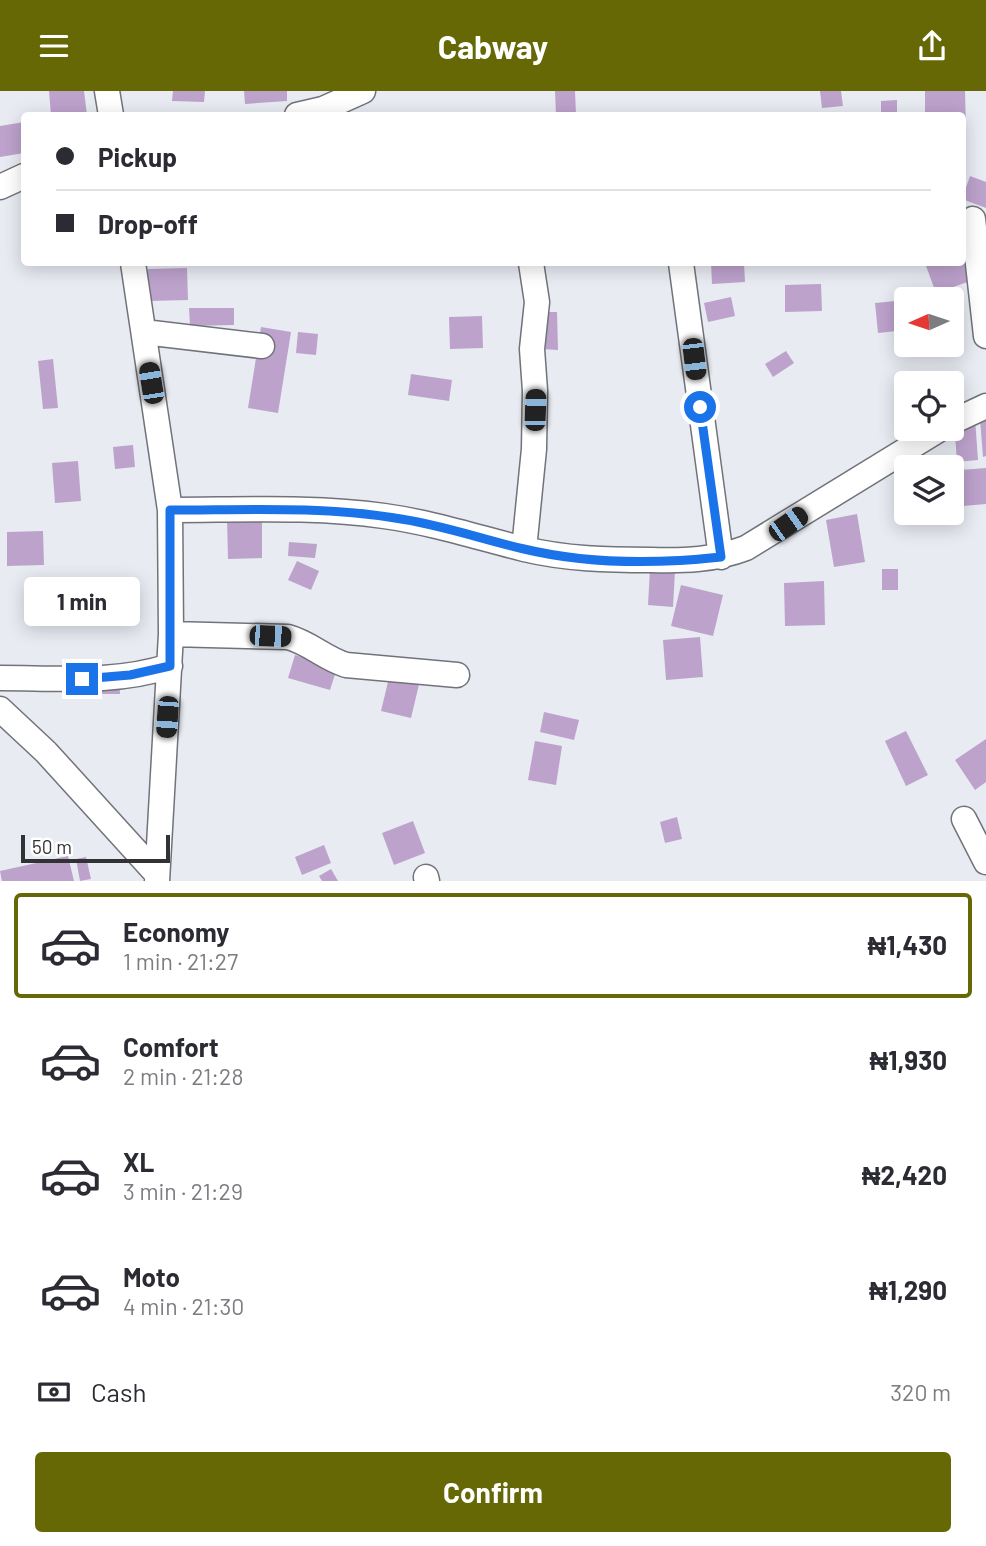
<!DOCTYPE html>
<meta charset="utf-8">
<style>
:root{--surface:#fff;--page:#f7f7f7;--text:#2b2b33;--muted:#7c7c81;--line:#e1e1e2;--accent:#656804}
body{margin:0;font-family:Barlow,sans-serif;background:var(--page);color:var(--text);height:100vh;display:flex;flex-direction:column;font-size:26px;white-space:nowrap}
*{box-sizing:border-box;margin:0}
p{font-size:23px;color:var(--muted)}
.icon{flex:none;width:38px;height:38px;fill:none;stroke:currentColor;stroke-width:2;stroke-linecap:round;stroke-linejoin:round}
.map{position:relative;height:790px;overflow:hidden}
.details{display:flex;flex-direction:column;background:var(--surface);flex:1}
.details>*{flex:none}
.banner{position:absolute;left:21px;top:21px;width:945px;height:154px;border-radius:7px;box-shadow:0 4px 18px #0003;display:grid;align-content:center;height:154px;padding:0 35px;background:var(--surface)}
.needle{width:46px;rotate:267deg}
.fabs{position:absolute;left:894px;top:196px;display:grid;gap:14px}
.fabs a{display:grid;place-items:center;width:70px;height:70px;border-radius:7px;background:var(--surface);box-shadow:0 4px 18px #0003;font-size:35px}
.scale{position:absolute;left:21px;bottom:18px;width:149px;box-sizing:border-box;padding-left:7px;border:4px solid #313234;border-top:0;font-size:19px;line-height:24px;white-space:nowrap;color:#313234;-webkit-text-stroke:5px #fff;paint-order:stroke}
.end{position:absolute;width:32px;height:32px;margin:-16px;border:9px solid #1a73e8;background:#fff;box-shadow:0 0 0 4px #fff}
.from{border-radius:50%}
.bubble{position:absolute;height:49px;border-radius:7px;background:var(--surface);box-shadow:0 4px 18px #0003;font-size:23px;font-weight:700;line-height:49px;text-align:center}
.car{position:absolute;width:21px;height:42px;margin:-21px -10px;border-radius:9px;box-shadow:0 0 5px 2px #0007;background:linear-gradient(#222 24%,#8ab4d8 0 40%,#222 0 76%,#8ab4d8 0 86%,#222 0)}
.banner b{display:flex;align-items:center;gap:24px;height:66px;font-size:26px}
.banner b+b{border-top:2px solid var(--line)}
.banner i{width:18px;height:18px;background:var(--text)}
ul{padding:12px 0 0;list-style:none}
li{display:flex;align-items:center;gap:21px;height:105px;margin:0 14px 10px;padding:0 21px;border:4px solid transparent;border-radius:7px}
li div{flex:1}
li b{display:block;font-size:26px}
li em{font-style:normal;font-weight:700}
li.active{border-color:var(--accent)}
li>.icon{width:63px;height:63px;stroke-width:1.5}
.pay{display:flex;align-items:center;gap:18px;height:77px;padding:0 35px;font-size:26px}
.pay p{margin-inline-start:auto}
.action{display:flex;gap:14px;margin-top:auto;padding:14px 35px}
.action a{flex:1;height:80px;border-radius:7px;background:var(--accent);color:#fff;font-size:28px;font-weight:700;line-height:80px;text-align:center}
header{display:flex;justify-content:space-between;align-items:center;height:91px;padding:0 35px;background:var(--accent);color:#fff;font-size:32px;font-weight:700}
.map>svg:first-child{display:block}
.building{fill:#bda2cc}
.lines{fill:none;stroke-linecap:round;stroke-linejoin:round}
.minor-casing{stroke:#707379;stroke-width:27}
.minor{stroke:#fff;stroke-width:24}
.route{stroke:#1a73e8;stroke-width:9}
</style>
<header><svg class="icon" aria-label="menu" viewBox="0 0 24 24"><path d="M4 6h16M4 12h16M4 18h16"/></svg>Cabway<svg class="icon" aria-label="share" viewBox="0 0 24 24"><path d="M12 15V3M7 8l5-5 5 5M5 13v7h14v-7"/></svg></header>
<div class="map">
<svg width="986" height="790" viewBox="0 0 986 790">
<rect width="100%" height="100%" fill="#e8ebf2"/>
<path class="building" d="M49 0H84L87 24H51Z
M173 0H205L204 11 172 10Z
M244 0H287V10L245 13Z
M555 0H575L576 23 556 24Z
M820 0H841L843 15 822 17Z
M925 0H965L966 39H962V24H925Z
M897 9V24H881V10Z
M24 31V62L0 66V35Z
M970 85 986 91V117L962 108Z
M966 160 976 188 936 202 926 175 936 172H962V162Z
M711 172H744L745 191 712 193Z
M187 177 188 209 148 210V178Z
M821 193 822 220 785 221V194Z
M731 206 735 225 708 231 704 212Z
M906 209V239L878 242 875 212Z
M952 212 963 213 962 230 952 229Z
M189 217H234V234L190 235Z
M541 221H557L558 259 542 258Z
M482 225 483 257 450 258 449 226Z
M261 236 291 241 278 322 248 317Z
M298 241 318 243 316 264 296 262Z
M786 260 794 272 773 286 765 273Z
M53 268 58 317 43 318 38 270Z
M411 283 452 289 449 310 408 304Z
M975 328 978 369 957 371 954 330Z
M980 328H986V365L983 366Z
M133 354 135 376 115 378 113 356Z
M78 370 81 410 55 412 52 372Z
M986 377V413L963 415 960 379Z
M857 423 865 471 834 476 826 429Z
M262 425V467L228 468 227 426Z
M43 440 44 474 7 475V441Z
M289 451 317 453 315 467 288 465Z
M297 470 319 480 311 499 288 489Z
M650 478 675 480 673 516 648 514Z
M882 478H898V499H882Z
M824 490 825 534 785 535 784 492Z
M681 494 723 504 713 545 671 535Z
M700 546 703 586 666 589 663 549Z
M295 564 337 577 330 599 288 587Z
M392 574 422 581 411 627 381 620Z
M75 585H119L120 603H75Z
M544 621 579 629 574 649 540 641Z
M906 640 928 684 906 695 885 650Z
M986 648V691L975 699 955 669Z
M535 650 562 655 556 694 528 689Z
M677 726 682 748 665 752 660 731Z
M413 730 425 762 394 774 382 742Z
M324 754 331 772 302 784 295 766Z
M68 765 74 790H2L0 780Z
M86 766 91 788 80 790 76 768Z
M331 778 338 790H322L319 785Z"/>
<g class="lines">
<g class="minor-casing">
<path id="minor" d="M107 0 111 24
M297 24 323 18 363 0
M0 96 24 85
M973 128 986 245
M133 172 170 419 171 543 157 790
M681 172 721 466
M144 241 262 255
M952 331 986 315
M170 419C241 419 314 415 384 425 434 432 476 446 524 458 566 468 608 469 651 469 685 470 714 469 746 457L940 338
M524 458 534 358 535 300 532 258 537 211 531 172
M171 543 288 546C310 552 324 567 346 574L457 584
M0 587C57 587 115 593 170 575
M0 618 46 661 156 782
M964 728 986 771
M426 786 427 790"/>
</g>
<use href="#minor" class="minor"/>
</g>
<g class="lines">
<path class="route" d="M82 588 130 584 170 575V419C245 419 321 415 395 427 439 433 481 448 524 458 587 473 657 473 721 466L700 316"/>
</g>
</svg>
<div class="fabs">
<a><svg class="needle" viewBox="-14 -14 28 28"><path d="M0-13l5 13h-10z" fill="#e53935"/><path d="M0 13l5-13h-10z" fill="#7c7c81"/></svg></a>
<a><svg class="icon" aria-label="locate" viewBox="0 0 24 24"><circle cx="12" cy="12" r="6"/><path d="M12 2v4M12 18v4M2 12h4M18 12h4"/></svg></a>
<a><svg class="icon" aria-label="layers" viewBox="0 0 24 24"><path d="M12 4l9 5-9 5-9-5zM3 14l9 5 9-5"/></svg></a>
</div>
<div class="scale">50 m</div>
<i class="end from" style="left:700px;top:316px"></i>
<i class="end" style="left:82px;top:588px"></i>
<div class="bubble" style="left:24px;top:486px;width:116px">1 min</div>
<i class="car" style="left:694px;top:268px;rotate:173deg"></i>
<i class="car" style="left:151px;top:292px;rotate:351deg"></i>
<i class="car" style="left:535px;top:319px;rotate:2deg"></i>
<i class="car" style="left:788px;top:433px;rotate:55deg"></i>
<i class="car" style="left:270px;top:545px;rotate:92deg"></i>
<i class="car" style="left:167px;top:626px;rotate:184deg"></i>
<div class="banner">
<b><i class="from"></i>Pickup</b>
<b><i></i>Drop-off</b>
</div>
</div>
<section class="details">
<ul>
<li class="active"><svg class="icon" aria-label="car" viewBox="0 0 24 24"><path d="M5 17H2v-5l4-1 3-4h7l3 4 3 1v5h-3M9 17h6M6 11h13"/><circle cx="7" cy="17" r="2"/><circle cx="17" cy="17" r="2"/></svg><div><b>Economy</b><p>1 min · 21:27</p></div><em>₦1,430</em></li>
<li><svg class="icon" aria-label="car" viewBox="0 0 24 24"><path d="M5 17H2v-5l4-1 3-4h7l3 4 3 1v5h-3M9 17h6M6 11h13"/><circle cx="7" cy="17" r="2"/><circle cx="17" cy="17" r="2"/></svg><div><b>Comfort</b><p>2 min · 21:28</p></div><em>₦1,930</em></li>
<li><svg class="icon" aria-label="car" viewBox="0 0 24 24"><path d="M5 17H2v-5l4-1 3-4h7l3 4 3 1v5h-3M9 17h6M6 11h13"/><circle cx="7" cy="17" r="2"/><circle cx="17" cy="17" r="2"/></svg><div><b>XL</b><p>3 min · 21:29</p></div><em>₦2,420</em></li>
<li><svg class="icon" aria-label="car" viewBox="0 0 24 24"><path d="M5 17H2v-5l4-1 3-4h7l3 4 3 1v5h-3M9 17h6M6 11h13"/><circle cx="7" cy="17" r="2"/><circle cx="17" cy="17" r="2"/></svg><div><b>Moto</b><p>4 min · 21:30</p></div><em>₦1,290</em></li>
</ul>
<div class="pay"><svg class="icon" aria-label="cash" viewBox="0 0 24 24"><path d="M3 7h18v10H3z"/><circle cx="12" cy="12" r="2"/></svg>Cash<p>320 m</p></div>
<div class="action"><a>Confirm</a></div>
</section>
